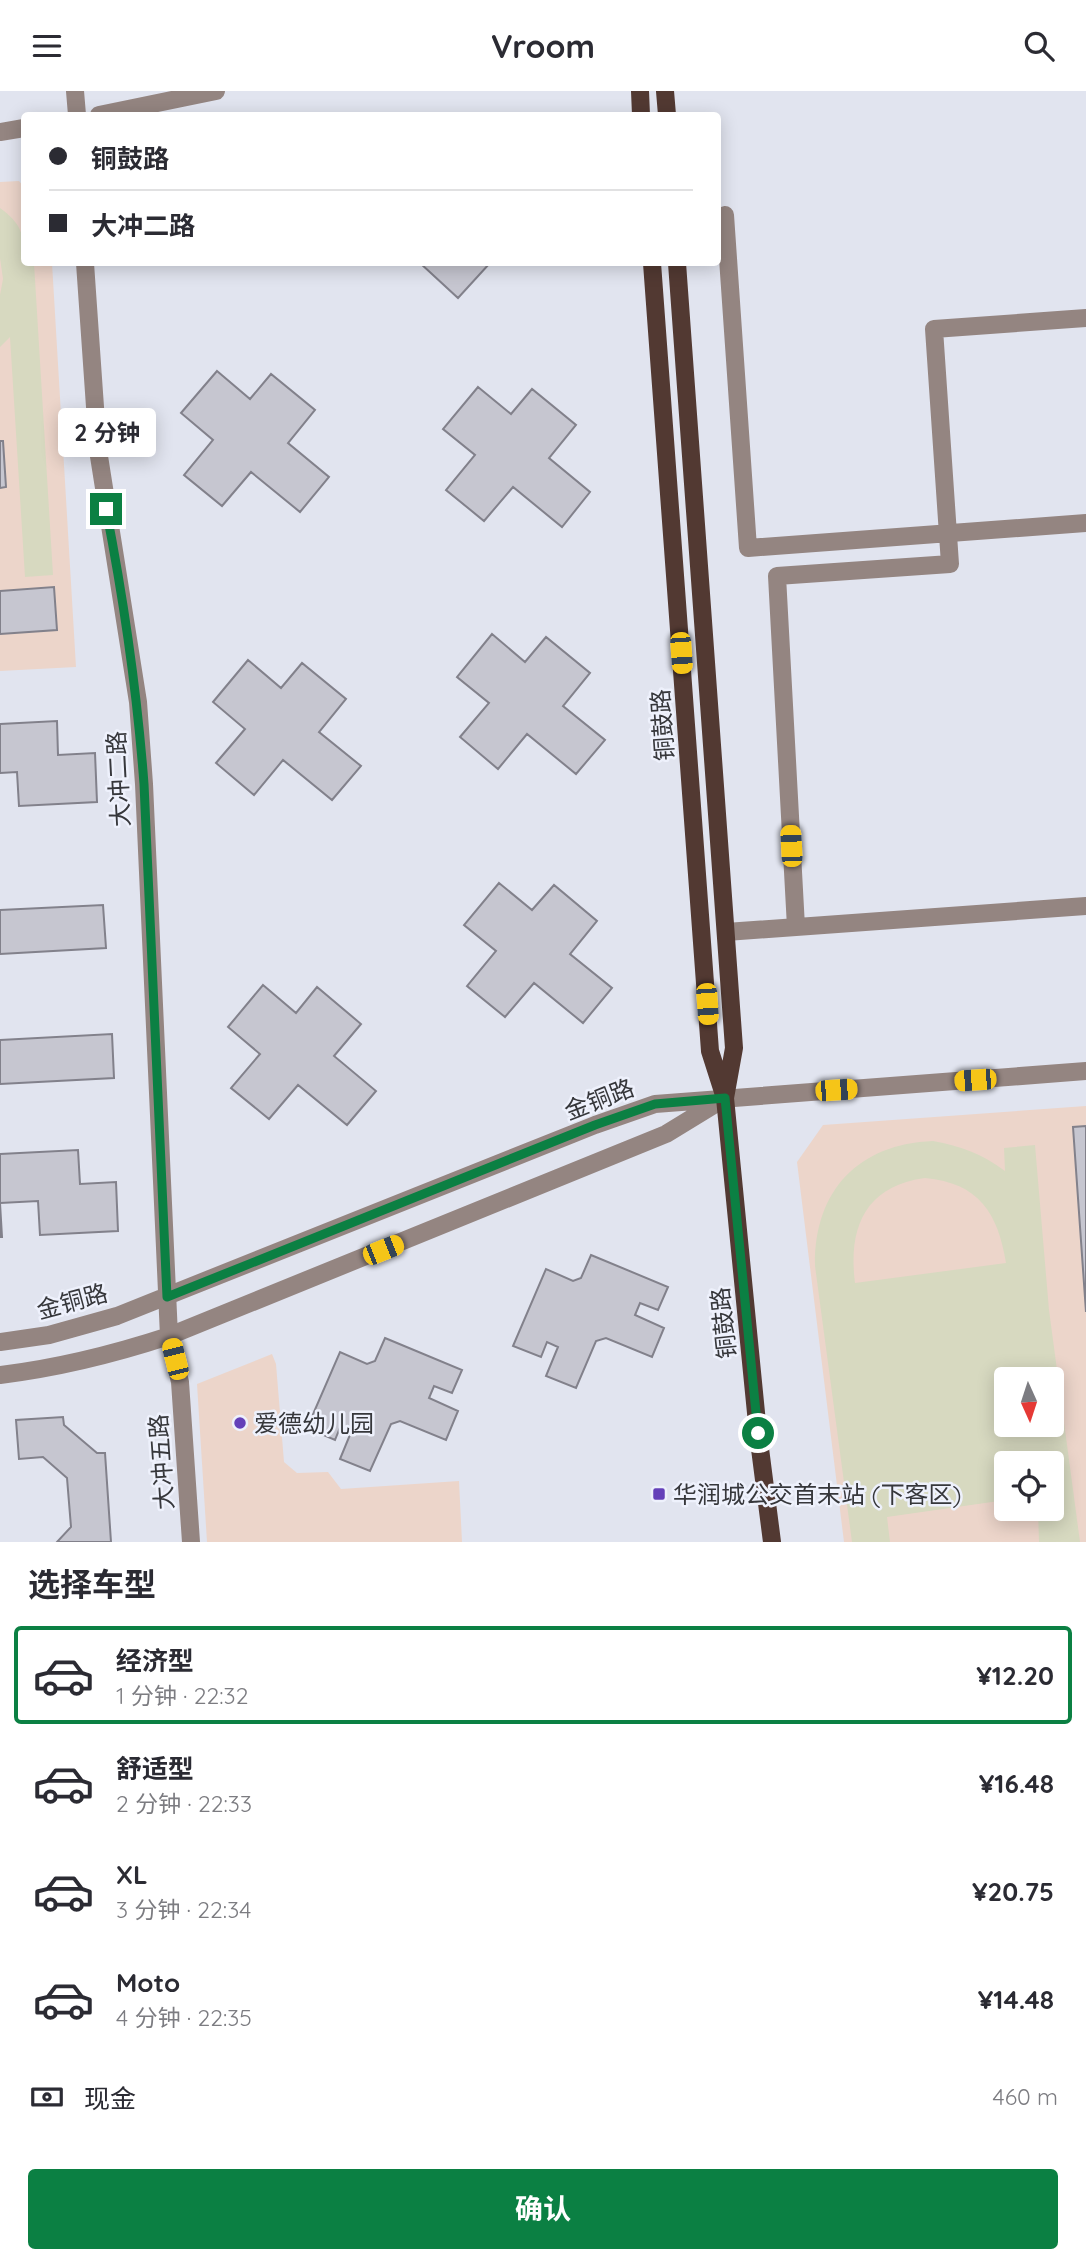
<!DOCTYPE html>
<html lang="zh">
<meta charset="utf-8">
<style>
:root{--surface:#fff;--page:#f2f2f3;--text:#2b2b33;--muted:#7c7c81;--line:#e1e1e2;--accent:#0b8043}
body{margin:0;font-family:Quicksand,"Noto Sans SC",sans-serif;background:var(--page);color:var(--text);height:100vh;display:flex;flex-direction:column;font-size:26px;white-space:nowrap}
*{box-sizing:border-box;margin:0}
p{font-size:23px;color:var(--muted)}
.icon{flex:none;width:38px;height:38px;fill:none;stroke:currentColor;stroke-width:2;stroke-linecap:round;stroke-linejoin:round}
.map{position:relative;height:1451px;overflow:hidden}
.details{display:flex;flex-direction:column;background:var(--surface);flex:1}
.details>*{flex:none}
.guide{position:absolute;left:21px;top:21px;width:700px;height:154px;border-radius:7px;box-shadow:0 4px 18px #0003;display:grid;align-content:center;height:154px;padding:0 28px;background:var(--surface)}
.needle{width:46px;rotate:177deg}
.tools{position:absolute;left:994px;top:1276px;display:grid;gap:14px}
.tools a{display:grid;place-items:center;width:70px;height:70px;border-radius:7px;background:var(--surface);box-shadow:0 4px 18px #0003;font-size:35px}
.end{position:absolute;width:32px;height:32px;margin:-16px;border:9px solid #0b8043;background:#fff;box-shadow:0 0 0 4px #fff}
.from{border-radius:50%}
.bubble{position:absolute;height:49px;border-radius:7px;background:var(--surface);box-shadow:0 4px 18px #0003;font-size:23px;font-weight:700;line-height:49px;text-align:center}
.car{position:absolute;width:21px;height:42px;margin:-21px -10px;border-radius:9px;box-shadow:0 0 5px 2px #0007;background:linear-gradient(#f5c518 24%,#345 0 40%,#f5c518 0 76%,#345 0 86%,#f5c518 0)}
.guide b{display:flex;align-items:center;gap:24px;height:66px;font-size:26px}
.guide b+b{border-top:2px solid var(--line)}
.guide i{width:18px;height:18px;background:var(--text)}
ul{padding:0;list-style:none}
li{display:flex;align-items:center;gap:21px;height:98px;margin:0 14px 10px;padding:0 14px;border:4px solid transparent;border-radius:7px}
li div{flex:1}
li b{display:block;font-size:26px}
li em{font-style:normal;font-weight:700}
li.on{border-color:var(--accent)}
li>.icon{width:63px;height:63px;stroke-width:1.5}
h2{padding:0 28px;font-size:32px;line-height:84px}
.pay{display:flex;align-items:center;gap:18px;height:77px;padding:0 28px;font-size:26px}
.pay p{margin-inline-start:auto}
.button{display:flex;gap:14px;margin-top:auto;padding:14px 28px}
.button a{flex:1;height:80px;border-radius:7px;background:var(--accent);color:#fff;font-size:28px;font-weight:700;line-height:80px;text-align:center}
header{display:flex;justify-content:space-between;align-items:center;height:91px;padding:0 28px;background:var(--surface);font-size:32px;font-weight:700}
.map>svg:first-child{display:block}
.education{fill:#ecd5ca;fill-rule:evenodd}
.green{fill:#d7d9c0;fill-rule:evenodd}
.building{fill:#c6c6d0;stroke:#82818b;stroke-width:2}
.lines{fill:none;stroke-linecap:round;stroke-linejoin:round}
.minor{stroke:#948581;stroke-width:18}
.major{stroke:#523932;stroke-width:18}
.route{stroke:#0b8043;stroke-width:9}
.poi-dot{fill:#6440b9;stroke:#eef1fc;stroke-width:2.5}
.labels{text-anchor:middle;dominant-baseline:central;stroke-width:5;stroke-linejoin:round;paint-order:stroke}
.street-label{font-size:24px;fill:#36373b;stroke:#eef1fc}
.poi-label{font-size:24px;fill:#36373b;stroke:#eef1fc;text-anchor:start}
</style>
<header><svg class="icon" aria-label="menu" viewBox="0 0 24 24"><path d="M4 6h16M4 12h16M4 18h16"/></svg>Vroom<svg class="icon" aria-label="search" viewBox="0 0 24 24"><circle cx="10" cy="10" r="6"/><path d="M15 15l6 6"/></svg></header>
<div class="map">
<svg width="1086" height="1451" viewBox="0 0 1086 1451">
<rect width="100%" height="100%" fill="#e1e4ef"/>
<path class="education" d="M19 90 24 96V172H52L76 576 0 580V91Z
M1086 1015V1451H844L797 1071 823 1034ZM1006 1288H1052V1334H1006ZM1006 1372H1052V1418H1006Z
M272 1263 276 1273 284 1371 297 1382 328 1381 341 1398 459 1390 462 1451H207L197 1293Z"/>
<path class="green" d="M0 117C23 134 24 144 24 172H34L53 484 25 486 10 246 0 256V204L3 188 0 167Z
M933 1050C961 1055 982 1063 1005 1080L1004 1057 1035 1054 1049 1219 1080 1451H1039L1038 1418H1052V1372H1006V1409L887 1426 890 1451H852L815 1175C814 1100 858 1053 933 1050ZM925 1087C979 1092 998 1122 1006 1172L855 1192C848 1137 865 1095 925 1087ZM1006 1288H1052V1334H1006Z"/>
<path class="building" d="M420 172H490L458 207Z
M217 280 250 308 271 283 315 319 288 352 329 386 300 421 251 381 222 415 184 384 213 349 181 322Z
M478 296 511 323 532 298 576 334 549 367 590 401 562 436 513 396 484 430 446 399 475 364 443 338Z
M0 350H3L6 396 0 397Z
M54 496 57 539 0 543V500Z
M492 543 525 571 546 546 590 582 563 615 605 649 576 683 527 643 498 678 460 646 489 612 457 586Z
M248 569 281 597 302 572 346 608 319 641 361 675 332 709 283 669 254 704 216 672 245 638 213 611Z
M57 630 58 664 95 662 97 711 19 715 17 681 0 682V633Z
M499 792 532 819 554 794 597 830 570 863 612 897 583 932 534 892 505 926 467 895 496 860 464 834Z
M103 814 106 857 0 863V819Z
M263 894 296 922 317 896 361 933 334 965 376 1000 347 1034 298 994 269 1028 231 997 260 963 228 936Z
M112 943 114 987 0 993V949Z
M1086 1035V1221L1073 1036Z
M78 1059 80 1093 116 1091 118 1140 40 1144 38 1110 0 1112 2 1146H0V1063Z
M591 1164 668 1196 658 1219 640 1212 635 1224 664 1237 652 1266 606 1247 596 1250 576 1297 546 1285 558 1256 547 1251 541 1266 513 1255 546 1178 573 1190 581 1187Z
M385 1247 462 1279 452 1302 434 1295 429 1307 458 1320 446 1349 400 1330 391 1333 370 1380 340 1368 352 1339 341 1334 335 1349 307 1337 340 1261 367 1273 375 1270Z
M63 1326 64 1334 97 1362H105L111 1451H57L71 1436 67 1387 43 1366 19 1368 16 1329Z"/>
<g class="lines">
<path class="minor" d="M75 0 77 24
M99 24 216 0
M0 41 24 37
M725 124 748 457 1086 432
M85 172 98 359 138 611 144 693 169 1245 180 1291 191 1451
M796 836 777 485 950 473 934 238 1086 227
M726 841 1086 815
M0 1251 49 1244 117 1225 595 1034 655 1013 1086 980
M0 1284C58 1277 114 1263 169 1245L666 1043 720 1010"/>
<path class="major" d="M640 0 641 24
M665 0 667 24
M652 172 710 960 725 1007 758 1342 772 1451
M677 172 734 957 725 1007"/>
</g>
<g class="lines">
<path class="route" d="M106 418C124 510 137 600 144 693L167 1206 595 1034 655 1013 725 1007 758 1342"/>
</g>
<g class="poi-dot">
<circle cx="240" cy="1332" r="7"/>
<rect x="652" y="1396" width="14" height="14" rx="3.5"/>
</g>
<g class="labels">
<g class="street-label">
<text transform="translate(662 634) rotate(-94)">铜鼓路</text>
<text transform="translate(118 688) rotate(-93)">大冲二路</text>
<text transform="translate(599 1008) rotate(-21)">金铜路</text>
<text transform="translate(72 1210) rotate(-15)">金铜路</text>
<text transform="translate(723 1232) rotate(-96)">铜鼓路</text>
<text transform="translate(161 1371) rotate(-94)">大冲五路</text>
</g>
<g class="poi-label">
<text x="254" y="1332">爱德幼儿园</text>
<text x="673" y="1403">华润城公交首末站 (下客区)</text>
</g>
</g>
</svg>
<div class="tools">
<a><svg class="needle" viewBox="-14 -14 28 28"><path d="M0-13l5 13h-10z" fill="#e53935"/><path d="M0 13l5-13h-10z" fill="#7c7c81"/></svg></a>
<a><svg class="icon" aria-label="locate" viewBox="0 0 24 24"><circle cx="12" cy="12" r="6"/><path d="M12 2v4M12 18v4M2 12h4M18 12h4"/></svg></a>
</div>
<i class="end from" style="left:758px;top:1342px"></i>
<i class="end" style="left:106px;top:418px"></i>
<div class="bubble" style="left:58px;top:317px;width:98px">2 分钟</div>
<i class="car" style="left:681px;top:562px;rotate:176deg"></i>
<i class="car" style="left:791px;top:755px;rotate:357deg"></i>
<i class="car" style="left:707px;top:913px;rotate:176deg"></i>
<i class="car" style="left:975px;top:989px;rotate:266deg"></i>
<i class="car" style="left:836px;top:999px;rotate:86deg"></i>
<i class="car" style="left:383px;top:1159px;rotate:68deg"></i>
<i class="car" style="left:175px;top:1268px;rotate:346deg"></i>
<div class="guide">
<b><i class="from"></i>铜鼓路</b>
<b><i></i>大冲二路</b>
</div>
</div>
<section class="details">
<h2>选择车型</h2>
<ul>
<li class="on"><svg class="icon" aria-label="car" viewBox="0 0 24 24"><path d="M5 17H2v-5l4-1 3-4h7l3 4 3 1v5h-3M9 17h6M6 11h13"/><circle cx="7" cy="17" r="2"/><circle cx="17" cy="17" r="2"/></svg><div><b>经济型</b><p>1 分钟 · 22:32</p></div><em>¥12.20</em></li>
<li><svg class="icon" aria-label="car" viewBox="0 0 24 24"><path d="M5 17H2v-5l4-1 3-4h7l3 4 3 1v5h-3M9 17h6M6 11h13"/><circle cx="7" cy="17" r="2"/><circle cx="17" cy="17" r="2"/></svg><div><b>舒适型</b><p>2 分钟 · 22:33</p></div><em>¥16.48</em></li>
<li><svg class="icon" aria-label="car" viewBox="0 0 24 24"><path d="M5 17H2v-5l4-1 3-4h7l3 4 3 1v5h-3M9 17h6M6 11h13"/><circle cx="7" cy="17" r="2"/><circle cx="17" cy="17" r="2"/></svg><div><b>XL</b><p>3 分钟 · 22:34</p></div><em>¥20.75</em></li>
<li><svg class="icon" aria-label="car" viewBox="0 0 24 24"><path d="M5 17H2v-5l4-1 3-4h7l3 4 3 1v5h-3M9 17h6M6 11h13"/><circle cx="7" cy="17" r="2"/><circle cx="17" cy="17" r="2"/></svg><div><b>Moto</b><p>4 分钟 · 22:35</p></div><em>¥14.48</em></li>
</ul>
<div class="pay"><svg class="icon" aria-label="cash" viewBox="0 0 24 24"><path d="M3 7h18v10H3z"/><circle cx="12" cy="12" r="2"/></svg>现金<p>460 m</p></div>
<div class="button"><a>确认</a></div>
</section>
